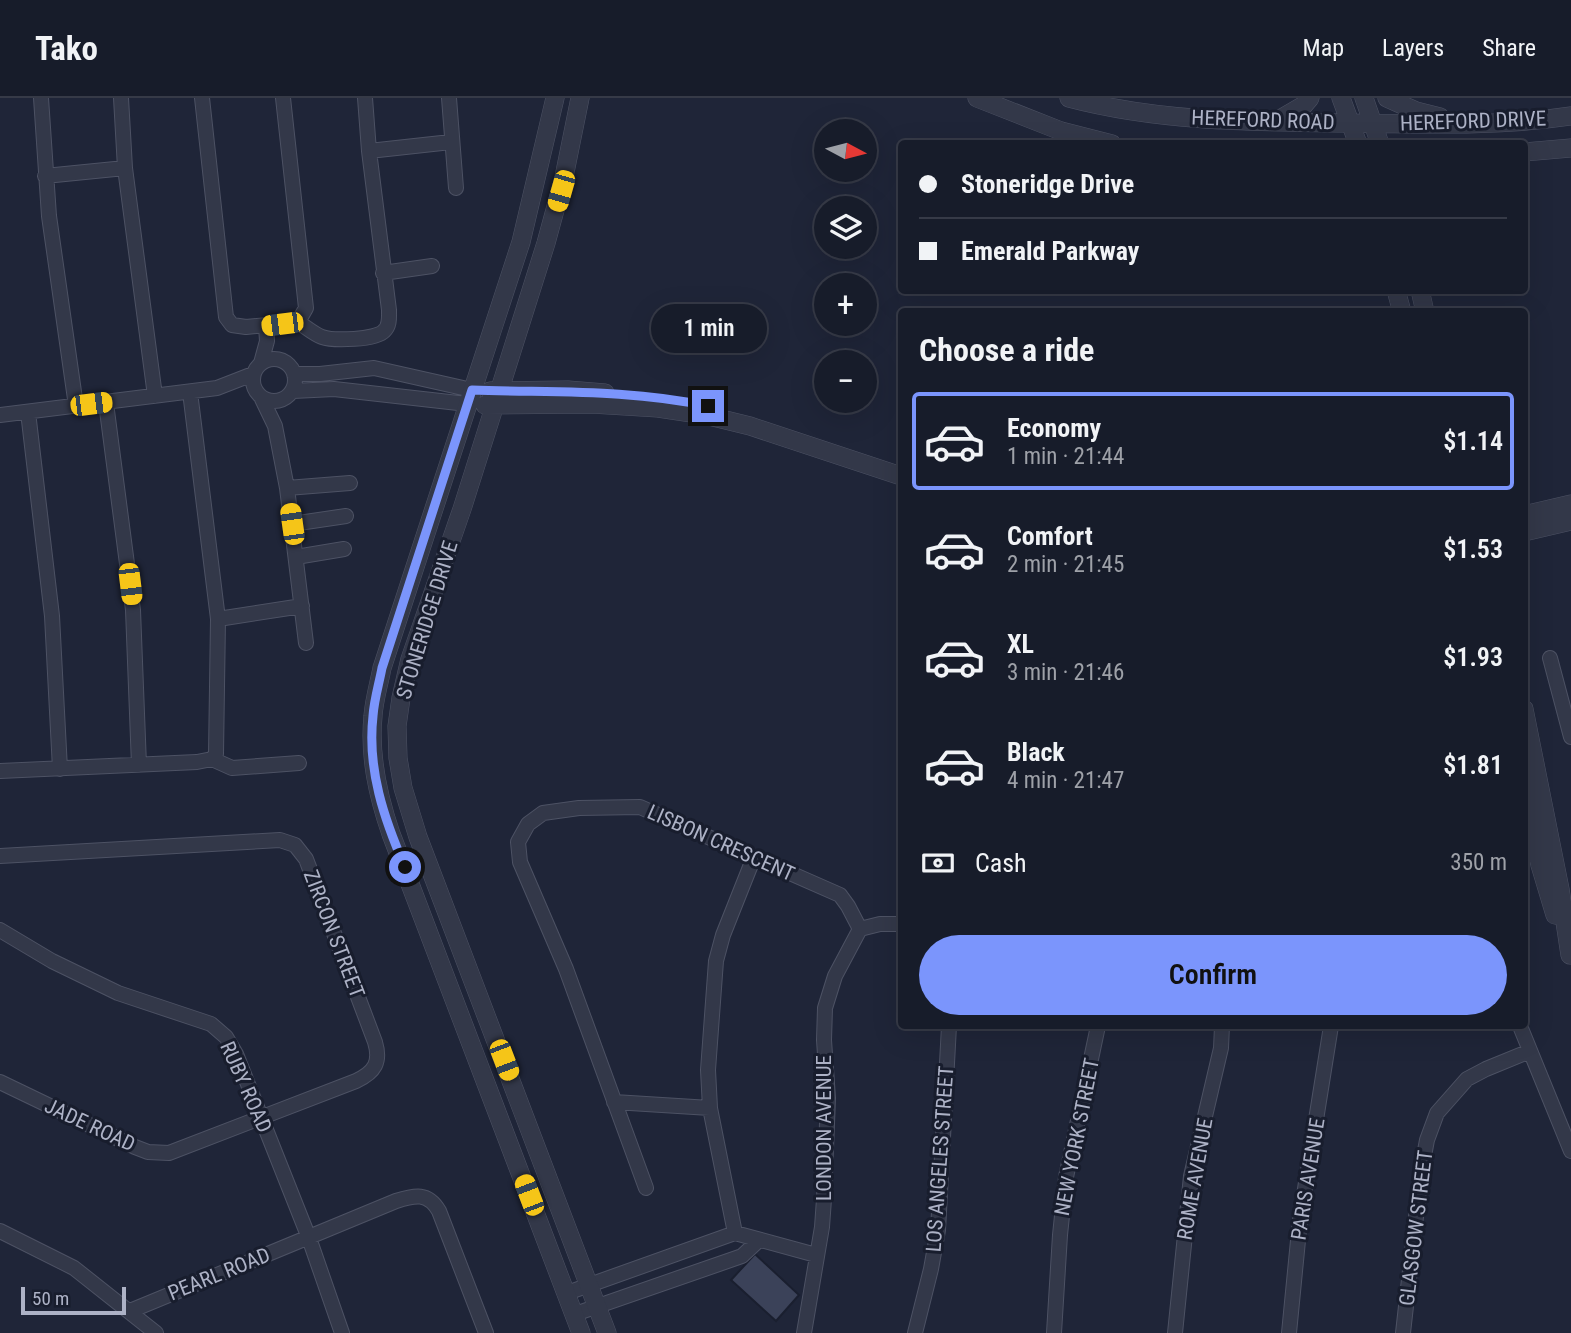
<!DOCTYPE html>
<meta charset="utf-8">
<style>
:root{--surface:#171c2a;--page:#242936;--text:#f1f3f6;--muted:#9ea1a8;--line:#363a47;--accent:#7b95fc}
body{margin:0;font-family:"Roboto Condensed",sans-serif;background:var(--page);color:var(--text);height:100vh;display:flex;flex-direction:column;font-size:26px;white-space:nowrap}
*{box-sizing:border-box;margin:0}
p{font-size:23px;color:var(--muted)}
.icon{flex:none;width:38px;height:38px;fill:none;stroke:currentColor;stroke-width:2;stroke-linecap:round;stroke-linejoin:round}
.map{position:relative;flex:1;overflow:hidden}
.sheet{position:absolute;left:898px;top:210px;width:630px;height:721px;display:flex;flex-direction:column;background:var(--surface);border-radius:7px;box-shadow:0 7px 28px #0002,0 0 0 2px var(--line)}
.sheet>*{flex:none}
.banner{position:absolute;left:898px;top:42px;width:630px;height:154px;border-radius:7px;box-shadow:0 7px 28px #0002,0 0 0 2px var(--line);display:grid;align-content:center;height:154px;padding:0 21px;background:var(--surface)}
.needle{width:46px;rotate:97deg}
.tools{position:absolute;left:814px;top:21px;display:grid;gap:14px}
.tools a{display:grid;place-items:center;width:63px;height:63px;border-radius:50%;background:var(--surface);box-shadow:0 7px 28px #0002,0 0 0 2px var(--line);font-size:35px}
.scale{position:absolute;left:21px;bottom:18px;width:105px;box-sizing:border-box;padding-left:7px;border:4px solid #adb2c6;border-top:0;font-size:19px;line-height:24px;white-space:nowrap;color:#adb2c6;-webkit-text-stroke:5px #181d2d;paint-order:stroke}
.end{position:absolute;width:32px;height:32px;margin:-16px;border:9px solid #7b95fc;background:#111;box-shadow:0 0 0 4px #111}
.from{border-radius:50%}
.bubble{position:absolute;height:49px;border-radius:24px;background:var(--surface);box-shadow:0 7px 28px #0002,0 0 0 2px var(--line);font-size:23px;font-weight:600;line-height:49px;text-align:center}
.car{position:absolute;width:21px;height:42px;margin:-21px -10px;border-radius:9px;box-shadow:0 0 5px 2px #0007;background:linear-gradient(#f5c518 24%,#345 0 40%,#f5c518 0 76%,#345 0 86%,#f5c518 0)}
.banner b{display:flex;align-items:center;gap:24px;height:66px;font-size:26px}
.banner b+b{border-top:2px solid var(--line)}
.banner i{width:18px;height:18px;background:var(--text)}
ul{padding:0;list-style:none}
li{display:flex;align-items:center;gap:21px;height:98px;margin:0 14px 10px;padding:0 7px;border:4px solid transparent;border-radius:7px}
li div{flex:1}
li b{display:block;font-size:26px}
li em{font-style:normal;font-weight:600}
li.active{border-color:var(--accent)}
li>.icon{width:63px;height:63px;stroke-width:1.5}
h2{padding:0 21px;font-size:32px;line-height:84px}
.pay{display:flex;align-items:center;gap:18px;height:77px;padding:0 21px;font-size:26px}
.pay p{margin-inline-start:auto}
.action{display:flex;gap:14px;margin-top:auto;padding:14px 21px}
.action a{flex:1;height:80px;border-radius:42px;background:var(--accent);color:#111;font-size:28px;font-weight:600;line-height:80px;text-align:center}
header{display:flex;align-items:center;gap:42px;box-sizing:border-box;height:98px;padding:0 35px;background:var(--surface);border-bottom:2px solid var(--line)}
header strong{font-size:33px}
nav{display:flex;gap:38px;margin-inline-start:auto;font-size:24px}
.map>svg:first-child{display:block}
.building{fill:#3b4259;stroke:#1a1f2f;stroke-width:2}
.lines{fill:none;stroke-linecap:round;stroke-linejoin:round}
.minor-casing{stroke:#4d5264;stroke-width:16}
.tertiary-casing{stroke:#4d5264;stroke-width:19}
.minor{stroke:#333849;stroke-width:14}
.tertiary{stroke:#333849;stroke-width:18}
.route{stroke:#7b95fc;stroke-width:9}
.labels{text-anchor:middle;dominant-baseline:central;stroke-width:6;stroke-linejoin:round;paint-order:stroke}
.street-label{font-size:21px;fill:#adb2c6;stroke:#181d2d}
</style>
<header>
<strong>Tako</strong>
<nav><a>Map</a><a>Layers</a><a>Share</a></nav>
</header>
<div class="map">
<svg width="1571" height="1235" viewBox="0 0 1571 1235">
<rect width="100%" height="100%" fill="#1f2538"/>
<path class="building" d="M755 1156 799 1197 776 1223 731 1182Z"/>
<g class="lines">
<g class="minor-casing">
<path id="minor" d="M41 0 49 118 76 308
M121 0 125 70 155 298
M202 0 226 219 232 227 246 229 298 224 306 210 283 0
M449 0 456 90
M369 53 451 44
M45 78 125 70
M383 175 432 168
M298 224C306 229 314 236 322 239 333 243 376 242 384 233 390 228 389 219 389 212L369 53 365 0
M253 282a21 21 0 1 1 42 0a21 21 0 1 1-42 0Z
M261 265 267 243 266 228
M294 276H320L374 270 472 292
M293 293 334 291 467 306
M262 301 275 328 287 390 306 545
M106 305 133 512 139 667
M28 314 52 518 60 671
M0 317 217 290 253 276
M287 390 350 385
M292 426 346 418
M296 459 344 451
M218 521 302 508
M1550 560 1571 639
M212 661 232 670 299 665
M0 673 197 664 212 661 216 656 218 521 190 294
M0 758 280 742 295 747 306 761 375 944C381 964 375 974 356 983L169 1055 148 1054 135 1049 0 984
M860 831 880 826H901
M0 832 52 863 118 895 211 926 226 939 236 956 309 1140 342 1235
M1520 928 1571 1053
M614 1004 710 1010
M646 1090 566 871 520 764 518 744 528 726 543 715 579 710 640 709 840 797 848 808 860 831
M0 1133 74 1170 156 1235
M735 1135 710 1010 708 972 716 863 723 837 754 759
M567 1195 735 1135 816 1157
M130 1213 396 1103C415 1097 428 1094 439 1113L486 1235
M575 1216 742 1158 758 1143
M804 1235 822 1129 824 1101 828 1000 824 942 825 910 835 878 860 831
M915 1235 931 1171 938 1132 949 928
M1054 1235 1060 1137 1066 1079 1098 928
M1175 1235 1191 1078 1221 950 1222 928
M1289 1235 1300 1122 1331 928
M1403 1235 1421 1074 1427 1042 1437 1015 1467 981 1486 971 1530 953"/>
</g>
<g class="tertiary-casing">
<path id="tertiary" d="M555 0 521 144 382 570C379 586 374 602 373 618 369 659 378 698 391 736L581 1235
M580 0 564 79 546 145 462 411 410 561 401 600 397 628 398 660 403 690 418 739 607 1235
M977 0 1061 33 1112 46
M1069 0C1160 24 1255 24 1349 25 1423 26 1498 29 1571 18
M1341 0 1358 46
M1364 0 1380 46
M1387 0 1416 13 1440 19
M1275 24 1304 7 1310 0
M1524 54 1571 50
M1396 192 1402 214
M1420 192 1425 214
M490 293 568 292 605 295
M485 307 592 306 658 310 705 317 750 328 901 378
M1524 417 1571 406
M1524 434 1571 423
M1524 611 1560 791 1570 857
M1524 692 1540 767 1555 817"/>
</g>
<use href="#minor" class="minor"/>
<use href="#tertiary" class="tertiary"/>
</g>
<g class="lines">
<path class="route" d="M405 769C384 721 367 671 373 618 374 602 379 586 382 570L472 292C554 295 627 291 708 308"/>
</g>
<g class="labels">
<g class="street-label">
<text transform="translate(1263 22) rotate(2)">HEREFORD ROAD</text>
<text transform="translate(1473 23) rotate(-2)">HEREFORD DRIVE</text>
<text transform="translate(427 522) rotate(-73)">STONERIDGE DRIVE</text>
<text transform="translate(721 745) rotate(24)">LISBON CRESCENT</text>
<text transform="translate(334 836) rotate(69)">ZIRCON STREET</text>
<text transform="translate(246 989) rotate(66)">RUBY ROAD</text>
<text transform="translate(90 1027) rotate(25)">JADE ROAD</text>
<text transform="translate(824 1030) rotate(-90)">LONDON AVENUE</text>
<text transform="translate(1077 1039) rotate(-79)">NEW YORK STREET</text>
<text transform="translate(940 1061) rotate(-86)">LOS ANGELES STREET</text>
<text transform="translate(1195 1081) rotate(-80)">ROME AVENUE</text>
<text transform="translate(1308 1081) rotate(-81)">PARIS AVENUE</text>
<text transform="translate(1416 1130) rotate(-83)">GLASGOW STREET</text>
<text transform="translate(219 1176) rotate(-22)">PEARL ROAD</text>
</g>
</g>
</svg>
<div class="tools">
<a><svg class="needle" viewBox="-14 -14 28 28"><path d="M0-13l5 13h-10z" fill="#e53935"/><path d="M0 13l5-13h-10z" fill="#9ea1a8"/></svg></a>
<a><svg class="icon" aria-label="layers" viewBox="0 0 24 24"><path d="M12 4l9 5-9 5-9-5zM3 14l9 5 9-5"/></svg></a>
<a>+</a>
<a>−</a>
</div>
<div class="scale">50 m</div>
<i class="end from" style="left:405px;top:769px"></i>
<i class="end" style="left:708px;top:308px"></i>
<div class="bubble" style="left:651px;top:206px;width:116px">1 min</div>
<i class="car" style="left:561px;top:93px;rotate:196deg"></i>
<i class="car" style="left:282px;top:226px;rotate:263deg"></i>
<i class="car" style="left:91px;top:306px;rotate:83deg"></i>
<i class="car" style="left:292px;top:426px;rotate:352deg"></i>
<i class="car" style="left:130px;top:486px;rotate:173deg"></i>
<i class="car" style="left:504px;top:962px;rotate:159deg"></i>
<i class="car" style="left:529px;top:1097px;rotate:339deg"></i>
<div class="banner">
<b><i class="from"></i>Stoneridge Drive</b>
<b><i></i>Emerald Parkway</b>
</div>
<section class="sheet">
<h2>Choose a ride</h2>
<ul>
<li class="active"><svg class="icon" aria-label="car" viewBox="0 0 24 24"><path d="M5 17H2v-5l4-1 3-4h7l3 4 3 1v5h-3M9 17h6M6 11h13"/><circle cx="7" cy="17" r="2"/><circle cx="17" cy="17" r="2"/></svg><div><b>Economy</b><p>1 min · 21:44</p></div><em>$1.14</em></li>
<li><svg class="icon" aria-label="car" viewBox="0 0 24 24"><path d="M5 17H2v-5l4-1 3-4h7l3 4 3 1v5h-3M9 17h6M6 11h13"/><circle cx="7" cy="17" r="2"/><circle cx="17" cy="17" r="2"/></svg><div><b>Comfort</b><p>2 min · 21:45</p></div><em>$1.53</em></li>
<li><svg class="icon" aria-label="car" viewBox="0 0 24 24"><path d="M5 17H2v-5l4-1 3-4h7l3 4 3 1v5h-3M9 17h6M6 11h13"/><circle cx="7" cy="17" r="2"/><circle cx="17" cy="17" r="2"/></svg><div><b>XL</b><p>3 min · 21:46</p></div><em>$1.93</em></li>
<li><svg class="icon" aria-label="car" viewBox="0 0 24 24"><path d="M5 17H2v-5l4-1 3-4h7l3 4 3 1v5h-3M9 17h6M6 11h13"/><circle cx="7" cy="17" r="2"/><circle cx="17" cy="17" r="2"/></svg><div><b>Black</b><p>4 min · 21:47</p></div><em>$1.81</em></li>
</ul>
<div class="pay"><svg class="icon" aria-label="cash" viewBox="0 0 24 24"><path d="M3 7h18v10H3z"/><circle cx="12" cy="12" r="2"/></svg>Cash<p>350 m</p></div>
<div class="action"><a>Confirm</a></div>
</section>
</div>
